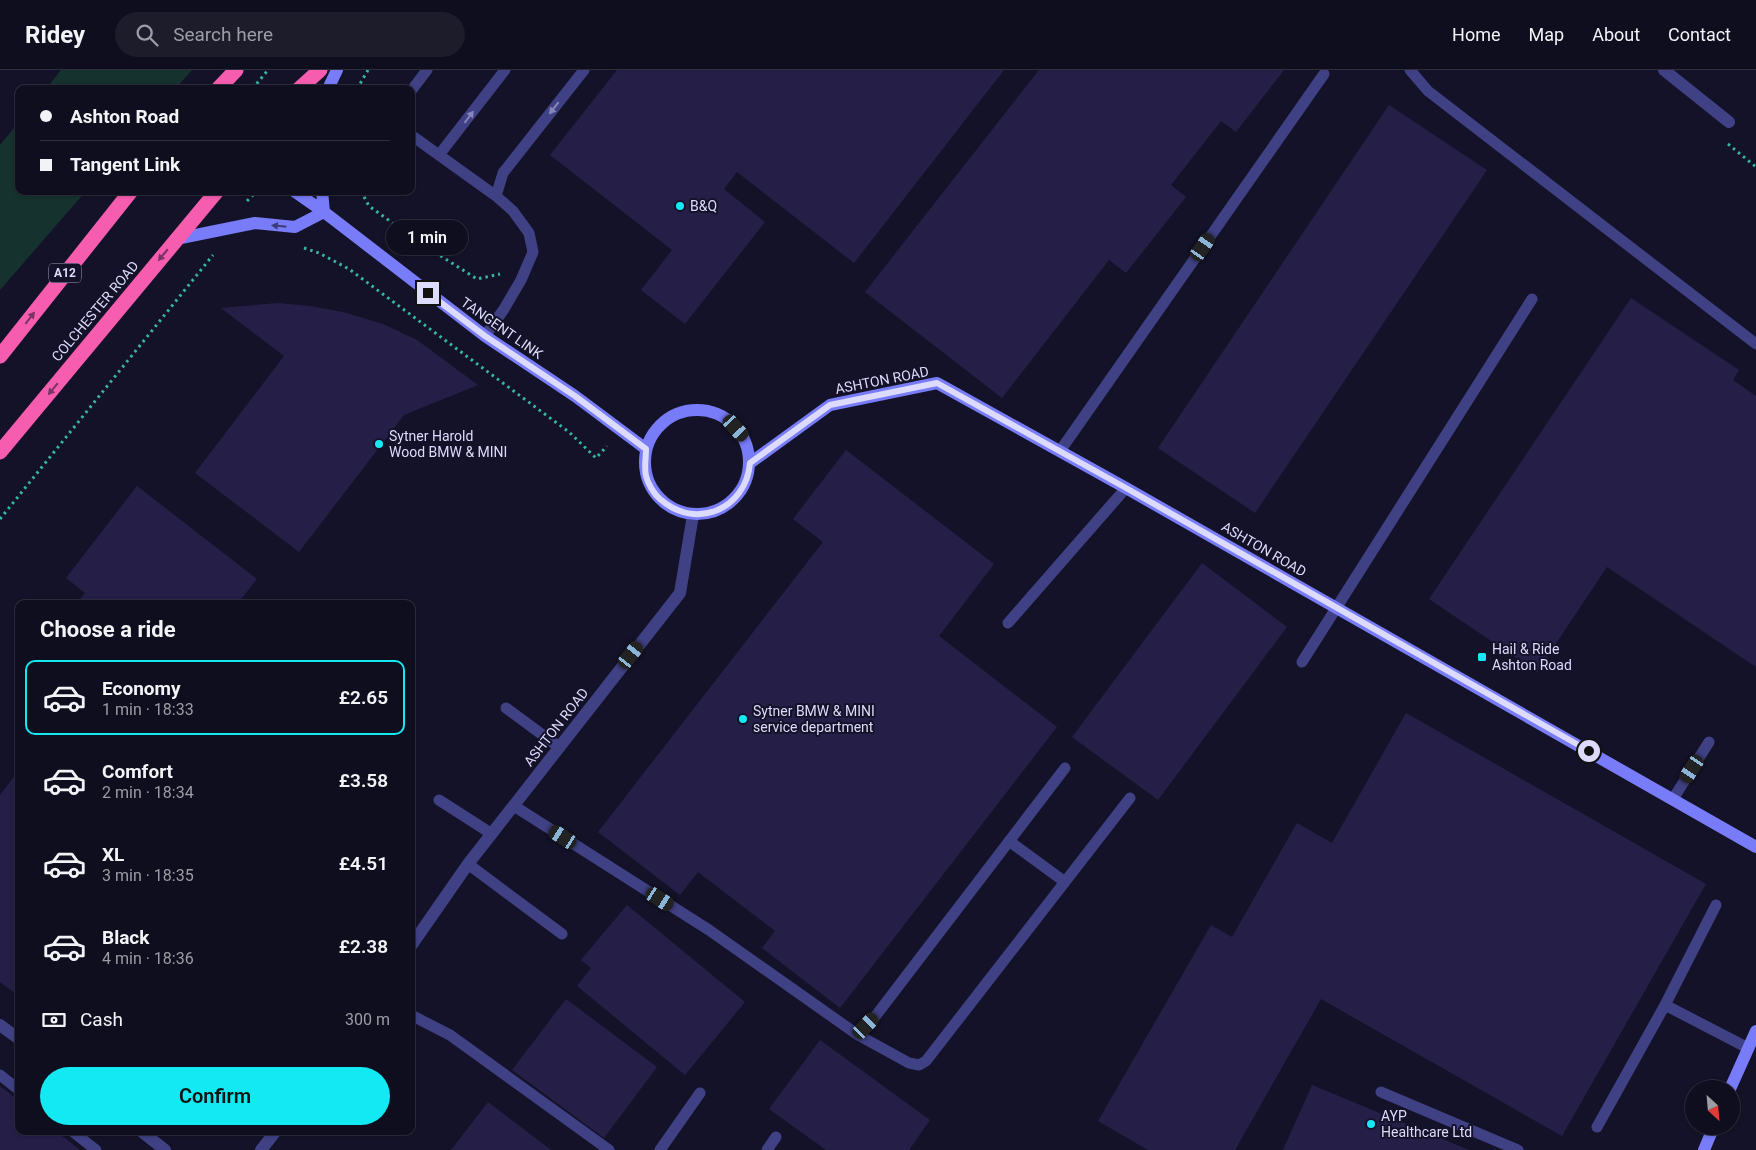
<!DOCTYPE html>
<meta charset="utf-8">
<style>
:root{--surface:#0f0e1e;--page:#1d1c2b;--text:#f1f3f6;--muted:#9b9ca4;--line:#2f2e3c;--accent:#12e9f2}
body{margin:0;font-family:Roboto,sans-serif;background:var(--page);color:var(--text);height:100vh;display:flex;flex-direction:column;font-size:19px;white-space:nowrap}
*{box-sizing:border-box;margin:0}
p{font-size:16px;color:var(--muted)}
.icon{flex:none;width:28px;height:28px;fill:none;stroke:currentColor;stroke-width:2;stroke-linecap:round;stroke-linejoin:round}
.map{position:relative;flex:1;overflow:hidden}
.panel{position:absolute;left:15px;top:530px;width:400px;height:535px;display:flex;flex-direction:column;background:var(--surface);border-radius:10px;box-shadow:0 1px 4px #0004,0 0 0 1px var(--line)}
.panel>*{flex:none}
.top-card{position:absolute;left:15px;top:15px;width:400px;height:110px;border-radius:10px;box-shadow:0 1px 4px #0004,0 0 0 1px var(--line);display:grid;align-content:center;height:110px;padding:0 25px;background:var(--surface)}
.needle{width:32px;rotate:154deg}
.controls{position:absolute;left:1685px;top:1010px;display:grid;gap:10px}
.controls a{display:grid;place-items:center;width:55px;height:55px;border-radius:50%;background:var(--surface);box-shadow:0 1px 4px #0004,0 0 0 1px var(--line);font-size:25px}
.end{position:absolute;width:22px;height:22px;margin:-11px;border:6px solid #dddbfd;background:#111;box-shadow:0 0 0 2px #111}
.from{border-radius:50%}
.bubble{position:absolute;height:35px;border-radius:18px;background:var(--surface);box-shadow:0 1px 4px #0004,0 0 0 1px var(--line);font-size:16px;font-weight:600;line-height:35px;text-align:center}
.car{position:absolute;width:15px;height:30px;margin:-15px -8px;border-radius:6px;box-shadow:0 0 4px 1px #0007;background:linear-gradient(#222 24%,#8ab4d8 0 40%,#222 0 76%,#8ab4d8 0 86%,#222 0)}
.top-card b{display:flex;align-items:center;gap:18px;height:48px;font-size:19px}
.top-card b+b{border-top:1px solid var(--line)}
.top-card i{width:12px;height:12px;background:var(--text)}
ul{padding:0;list-style:none}
li{display:flex;align-items:center;gap:15px;height:75px;margin:0 10px 8px;padding:0 15px;border:2px solid transparent;border-radius:10px}
li div{flex:1}
li b{display:block;font-size:19px}
li em{font-style:normal;font-weight:600}
li.active{border-color:var(--accent)}
li>.icon{width:45px;height:45px;stroke-width:1.5}
h2{padding:0 25px;font-size:22px;line-height:60px}
.pay{display:flex;align-items:center;gap:12px;height:55px;padding:0 25px;font-size:19px}
.pay p{margin-inline-start:auto}
.primary-button{display:flex;gap:10px;margin-top:auto;padding:10px 25px}
.primary-button a{flex:1;height:58px;border-radius:30px;background:var(--accent);color:#111;font-size:20px;font-weight:600;line-height:58px;text-align:center}
header{display:flex;align-items:center;gap:30px;box-sizing:border-box;height:70px;padding:0 25px;background:var(--surface);border-bottom:1px solid var(--line)}
header strong{font-size:24px}
nav{display:flex;gap:28px;margin-inline-start:auto;font-size:18px}
.search{width:350px;height:45px;background:var(--page);display:flex;align-items:center;gap:12px;box-sizing:border-box;padding:0 18px;border-radius:28px;color:var(--muted);font-size:19px}
.map>svg:first-child{display:block}
.green{fill:#15322f}
.building{fill:#251f48}
.lines{fill:none;stroke-linecap:round;stroke-linejoin:round}
.path{stroke:#37b5a6;stroke-width:3;stroke-dasharray:2.5 4;stroke-linecap:butt}
.lane{stroke:#404185;stroke-width:11}
.street{stroke:#404185;stroke-width:12}
.secondary{stroke:#787cf8;stroke-width:12}
.highway{stroke:#f65daf;stroke-width:15}
.oneway{fill:#8786bb}
.oneway2{fill:#3c3c7b}
.oneway3{fill:#7a3465}
.route{stroke:#dddbfd;stroke-width:6}
.poi-dot{fill:#12e9f2;stroke:#141228;stroke-width:2}
.labels{text-anchor:middle;dominant-baseline:central;stroke-width:4;stroke-linejoin:round;paint-order:stroke}
.shield{fill:#141228;stroke:#a19fbd;stroke-width:1}
.shield-label{font-size:12px;font-weight:bold;fill:#dddbfd}
.poi-label{font-size:14px;fill:#dddbfd;stroke:#141228;text-anchor:start}
.street-label{font-size:14px;fill:#dddbfd;stroke:#141228}
</style>
<header>
<strong>Ridey</strong>
<div class="search"><svg class="icon" aria-label="search" viewBox="0 0 24 24"><circle cx="10" cy="10" r="6"/><path d="M15 15l6 6"/></svg>Search here</div>
<nav><a>Home</a><a>Map</a><a>About</a><a>Contact</a></nav>
</header>
<div class="map">
<svg width="1756" height="1080" viewBox="0 0 1756 1080">
<rect width="100%" height="100%" fill="#141228"/>
<path class="green" d="M61 0H192L175 19H46Z
M19 52V121H86L0 220V75Z"/>
<path class="building" d="M617 0H1004L854 193 737 102 724 119 765 152 685 254 641 220 672 180 550 85Z
M1039 0H1284L1236 62 1221 51 1171 115 1186 127 1126 203 1109 190 1002 328 865 222Z
M1389 35 1487 100 1255 443 1158 378Z
M1631 228 1739 300 1733 310 1756 326V597L1607 497 1537 602 1429 529Z
M278 233 310 236 343 242 383 254 417 270 478 315 404 345 299 482 195 403 284 286 221 238Z
M846 380 994 494 939 566 1057 657 840 938 762 878 775 861 698 802 680 825 598 762 823 472 793 449Z
M137 416 257 509 237 534H76L85 523 66 508Z
M1202 493 1287 557 1158 730 1072 667Z
M1406 643 1706 814 1562 1066 1321 929 1235 1080H1148L1098 1051 1211 855 1232 867 1297 753 1332 773Z
M19 700V926L0 912V725Z
M627 835 745 932 685 1005 577 916 591 898 581 890Z
M566 929 657 997 604 1068 512 1000Z
M820 970 930 1050 909 1080H826L769 1039Z
M1312 1015 1469 1080H1283Z
M0 1016 19 1031V1061H56L80 1080H0Z
M488 1032 551 1080H451Z"/>
<g class="lines">
<path class="path" d="M255 19 254 17 268 0
M357 19 368 0
M1728 74 1756 97
M361 121 369 136 419 172 477 209 500 204
M247 131 257 121
M304 178 319 183 349 199 569 362 596 388 607 376
M0 449 213 185"/>
<path class="lane" d="M1410 0 1428 21 1756 274
M411 21 427 0
M411 65 496 126 513 141 529 163 533 182 521 210 504 239 485 266
M439 85 505 0
M496 126 503 103 584 0
M1060 381 1324 4
M1008 553 1126 418
M1302 592 1532 229
M506 638 559 677
M1673 729 1709 672
M439 730 492 764
M514 736 709 860 858 965 874 948 1065 698
M1009 771 1065 812
M468 794 562 864
M1716 835 1665 935 1748 978
M411 945 450 965 609 1080
M858 965 909 993 919 995 926 991 1130 728
M0 1005 19 1020
M1381 1022 1518 1080
M1597 1057 1665 935
M72 1061 96 1080
M660 1080 700 1023
M767 1080 776 1067"/>
<path class="street" d="M1664 0 1729 52
M411 876 468 794 680 523 693 445
M0 955 19 969
M141 1061 165 1080
M261 1080 276 1061"/>
<path class="secondary" d="M328 19 337 0
M294 121 324 142 485 266 575 326 646 379
M322 121 324 142
M176 169 255 153 295 157 324 142
M645 392a52 52 0 1 1 104 0a52 52 0 1 1-104 0Z
M750 393 830 335 937 313 1126 418 1756 777
M1730 1019 1756 961
M1704 1080 1714 1056"/>
<path class="highway" d="M218 19 236 0
M299 19 320 0
M0 286 131 121
M0 382 217 121"/>
</g>
<defs><path id="oneway-solid" d="M-6-.8H1V-3.2L6.5 0L1 3.2V.8H-6Z" transform="scale(1.25)"/></defs>
<g class="oneway">
<use href="#oneway-solid" transform="translate(554 38) rotate(128)"/>
<use href="#oneway-solid" transform="translate(469 47) rotate(-53)"/>
</g>
<use class="oneway2" href="#oneway-solid" transform="translate(279 156) rotate(-174)"/>
<g class="oneway3">
<use href="#oneway-solid" transform="translate(163 185) rotate(130)"/>
<use href="#oneway-solid" transform="translate(30 248) rotate(-52)"/>
<use href="#oneway-solid" transform="translate(53 319) rotate(130)"/>
</g>
<g class="lines">
<path class="route" d="M428 223 485 266 575 326 646 379C646 388 644 398 646 406 648 414 654 424 660 429 696 461 746 439 750 393L830 335 937 313 1126 418 1589 681"/>
</g>
<g class="poi-dot">
<circle cx="680" cy="136" r="5"/>
<circle cx="379" cy="374" r="5"/>
<rect x="1477" y="582" width="10" height="10" rx="2.5"/>
<circle cx="743" cy="649" r="5"/>
<circle cx="1371" cy="1054" r="5"/>
</g>
<g class="labels">
<rect class="shield" x="49" y="193.5" width="32" height="19" rx="4"/>
<g class="shield-label">
<text x="65" y="203">A12</text>
</g>
<g class="poi-label">
<text x="690" y="136">B&amp;Q</text>
<text x="389" y="366">Sytner Harold<tspan x="389" dy="16">Wood BMW &amp; MINI</tspan></text>
<text x="1492" y="579">Hail &amp; Ride<tspan x="1492" dy="16">Ashton Road</tspan></text>
<text x="753" y="641">Sytner BMW &amp; MINI<tspan x="753" dy="16">service department</tspan></text>
<text x="1381" y="1046">AYP<tspan x="1381" dy="16">Healthcare Ltd</tspan></text>
</g>
<g class="street-label">
<text transform="translate(95 241) rotate(-50)">COLCHESTER ROAD</text>
<text transform="translate(502 258) rotate(35)">TANGENT LINK</text>
<text transform="translate(882 310) rotate(-11)">ASHTON ROAD</text>
<text transform="translate(1264 479) rotate(30)">ASHTON ROAD</text>
<text transform="translate(556 657) rotate(-52)">ASHTON ROAD</text>
</g>
</g>
</svg>
<div class="controls">
<a><svg class="needle" viewBox="-14 -14 28 28"><path d="M0-13l5 13h-10z" fill="#e53935"/><path d="M0 13l5-13h-10z" fill="#9b9ca4"/></svg></a>
</div>
<i class="end from" style="left:1589px;top:681px"></i>
<i class="end" style="left:428px;top:223px"></i>
<div class="bubble" style="left:386px;top:150px;width:82px">1 min</div>
<i class="car" style="left:1203px;top:177px;rotate:35deg"></i>
<i class="car" style="left:736px;top:358px;rotate:138deg"></i>
<i class="car" style="left:631px;top:585px;rotate:38deg"></i>
<i class="car" style="left:1692px;top:699px;rotate:213deg"></i>
<i class="car" style="left:563px;top:767px;rotate:303deg"></i>
<i class="car" style="left:660px;top:829px;rotate:123deg"></i>
<i class="car" style="left:866px;top:956px;rotate:44deg"></i>
<div class="top-card">
<b><i class="from"></i>Ashton Road</b>
<b><i></i>Tangent Link</b>
</div>
<section class="panel">
<h2>Choose a ride</h2>
<ul>
<li class="active"><svg class="icon" aria-label="car" viewBox="0 0 24 24"><path d="M5 17H2v-5l4-1 3-4h7l3 4 3 1v5h-3M9 17h6M6 11h13"/><circle cx="7" cy="17" r="2"/><circle cx="17" cy="17" r="2"/></svg><div><b>Economy</b><p>1 min · 18:33</p></div><em>£2.65</em></li>
<li><svg class="icon" aria-label="car" viewBox="0 0 24 24"><path d="M5 17H2v-5l4-1 3-4h7l3 4 3 1v5h-3M9 17h6M6 11h13"/><circle cx="7" cy="17" r="2"/><circle cx="17" cy="17" r="2"/></svg><div><b>Comfort</b><p>2 min · 18:34</p></div><em>£3.58</em></li>
<li><svg class="icon" aria-label="car" viewBox="0 0 24 24"><path d="M5 17H2v-5l4-1 3-4h7l3 4 3 1v5h-3M9 17h6M6 11h13"/><circle cx="7" cy="17" r="2"/><circle cx="17" cy="17" r="2"/></svg><div><b>XL</b><p>3 min · 18:35</p></div><em>£4.51</em></li>
<li><svg class="icon" aria-label="car" viewBox="0 0 24 24"><path d="M5 17H2v-5l4-1 3-4h7l3 4 3 1v5h-3M9 17h6M6 11h13"/><circle cx="7" cy="17" r="2"/><circle cx="17" cy="17" r="2"/></svg><div><b>Black</b><p>4 min · 18:36</p></div><em>£2.38</em></li>
</ul>
<div class="pay"><svg class="icon" aria-label="cash" viewBox="0 0 24 24"><path d="M3 7h18v10H3z"/><circle cx="12" cy="12" r="2"/></svg>Cash<p>300 m</p></div>
<div class="primary-button"><a>Confirm</a></div>
</section>
</div>
